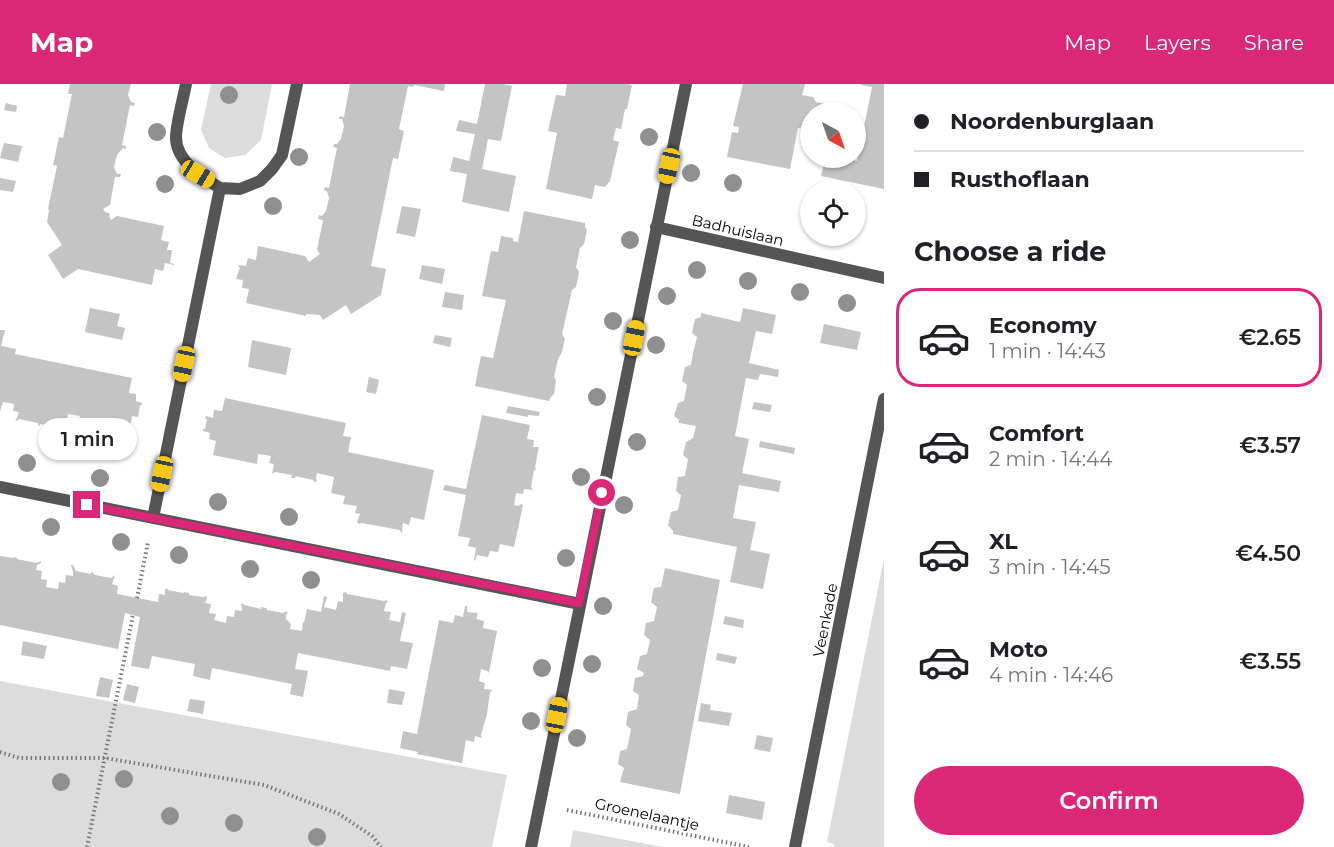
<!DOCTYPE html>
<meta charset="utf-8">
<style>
:root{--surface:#fff;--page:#f6f6f6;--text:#202124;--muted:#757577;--line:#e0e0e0;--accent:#db2777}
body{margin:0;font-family:Montserrat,sans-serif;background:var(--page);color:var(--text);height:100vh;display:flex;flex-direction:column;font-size:22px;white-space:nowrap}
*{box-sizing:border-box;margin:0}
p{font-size:20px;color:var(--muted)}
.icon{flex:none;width:33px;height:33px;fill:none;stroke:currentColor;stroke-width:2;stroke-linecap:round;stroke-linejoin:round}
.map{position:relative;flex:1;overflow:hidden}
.side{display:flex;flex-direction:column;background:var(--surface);width:450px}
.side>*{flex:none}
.hud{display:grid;align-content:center;height:132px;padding:0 30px;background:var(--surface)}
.needle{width:39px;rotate:140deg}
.controls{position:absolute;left:800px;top:18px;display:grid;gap:12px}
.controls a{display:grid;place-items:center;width:66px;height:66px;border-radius:50%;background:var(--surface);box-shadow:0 2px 4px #0004;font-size:30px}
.end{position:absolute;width:27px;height:27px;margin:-14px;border:8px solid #db2777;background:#fff;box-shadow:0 0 0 3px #fff}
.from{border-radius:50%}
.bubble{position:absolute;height:42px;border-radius:21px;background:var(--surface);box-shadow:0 2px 4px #0004;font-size:20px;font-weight:600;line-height:42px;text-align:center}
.car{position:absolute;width:18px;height:36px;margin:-18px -9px;border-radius:8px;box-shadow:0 0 4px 2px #0007;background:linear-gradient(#f5c518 24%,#345 0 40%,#f5c518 0 76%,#345 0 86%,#f5c518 0)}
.hud b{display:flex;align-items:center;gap:21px;height:57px;font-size:22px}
.hud b+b{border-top:2px solid var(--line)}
.hud i{width:15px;height:15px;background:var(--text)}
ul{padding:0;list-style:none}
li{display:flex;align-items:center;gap:18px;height:99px;margin:0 12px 9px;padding:0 18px;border:3px solid transparent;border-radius:24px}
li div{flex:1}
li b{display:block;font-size:22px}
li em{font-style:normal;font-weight:600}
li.on{border-color:var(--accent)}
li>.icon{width:54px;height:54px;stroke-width:1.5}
h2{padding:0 30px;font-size:27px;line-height:72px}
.primary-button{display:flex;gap:12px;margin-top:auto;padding:12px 30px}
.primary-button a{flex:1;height:69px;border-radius:36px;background:var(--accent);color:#fff;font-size:24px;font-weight:600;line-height:69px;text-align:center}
header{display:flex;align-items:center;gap:36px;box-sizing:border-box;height:84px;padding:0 30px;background:var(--accent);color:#fff}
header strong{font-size:28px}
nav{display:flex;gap:33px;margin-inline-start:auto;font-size:21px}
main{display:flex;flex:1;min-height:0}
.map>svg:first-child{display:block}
.green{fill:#dcdcdc}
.building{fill:#c4c4c4}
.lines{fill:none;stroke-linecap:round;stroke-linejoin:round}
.path{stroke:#777;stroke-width:4;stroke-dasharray:1.5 3;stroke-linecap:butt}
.street{stroke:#555;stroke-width:12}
.tree{fill:#8f8f8f}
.route{stroke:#db2777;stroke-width:8}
.labels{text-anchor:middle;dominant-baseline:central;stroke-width:4.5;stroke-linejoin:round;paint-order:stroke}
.street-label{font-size:15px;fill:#000;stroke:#fff}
</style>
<header>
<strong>Map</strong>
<nav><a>Map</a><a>Layers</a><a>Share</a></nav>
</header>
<main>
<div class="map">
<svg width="884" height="763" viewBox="0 0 884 763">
<rect width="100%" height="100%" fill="#fff"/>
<path class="green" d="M211 0H272L261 56 245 71 225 74 209 64 201 46Z
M884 475V763H834V760L827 758Z
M0 597 507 691 492 763H0Z
M573 746 663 763H570Z"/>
<path class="building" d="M70 0H131L128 11 131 18 135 19 134 22 130 21 122 61 126 62V65L123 64 117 71 114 83 117 90H121L120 93H115L110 121 103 125 106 129 108 128 110 131 109 132 111 136 117 132 164 142 161 156 169 158 167 166H172L170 179 174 180V181L165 179 163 187 155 185 152 201 78 185 63 195 48 171 62 161 47 138 49 126 48 125 57 82 53 81 59 53 63 54 72 10H68Z
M350 0H445L444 7 414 1 413 3 408 2 399 45 404 47 398 75 393 74 371 182 386 185 381 211 351 230 346 221 323 236 320 231 306 230V232L246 219 249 205 242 204 243 196 236 195 240 183H238L239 181 246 182 248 174 256 176 258 162 305 172 309 178 320 170 317 166 323 136 318 135 319 131 322 132 326 127 329 114 327 107 324 106 325 103 329 104 337 64 333 63 334 60H337L341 55 344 42 342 35H339L340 32 344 33Z
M485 0H503L512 2 501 57 488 55 482 85 516 92 509 128 462 118 467 90 450 87 453 73 469 77 475 50 456 47 459 36 477 40Z
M567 0H627L632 1 627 25H625L621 45 616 44 613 56 619 58 610 97 605 103 595 101 592 115 546 105 557 49 548 47 556 11 565 12Z
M743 0H805L802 11 813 13 816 18 834 22 833 28H810V46L798 44 790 85 727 73 732 48 738 49 739 43 733 42Z
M861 0H884V105L821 92 825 74H840L857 77 872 3 861 1Z
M6 19 17 22 16 28 4 26Z
M4 59 22 62 18 78 0 74Z
M0 94 16 97 13 108 0 106Z
M402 122 421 125 415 153 396 149Z
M524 127 585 139V143L587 146 584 160 580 164 576 183 579 188 576 203 572 206 562 250 565 255 562 268 558 275 554 293 556 297 554 310 550 314 549 317 475 302 481 272 493 274 506 216 482 212 491 167 498 168 501 152 513 154V157L518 158Z
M422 181 445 185 442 200 419 195Z
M445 208 464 211 462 226 442 223Z
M90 224 120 230 117 242 125 244 122 256 85 248Z
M743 224 776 231 772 250 756 247 749 279 779 286 778 293 760 290 758 296 746 294 735 352 749 355 742 389 781 397 779 408 739 401 733 434 756 438 750 466 770 470 763 505 730 498 737 463 673 450V447L668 441 671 428 678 426 681 411 676 407 678 393 685 392 688 375 683 371 686 358 693 354 696 342 679 339V336L674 332 678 319 684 317 687 301 682 297 685 283 691 281 693 269 697 253 692 249 695 235 701 233V229L740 238Z
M824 240 861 248 857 266 820 259Z
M0 246H5L1 262 16 265 15 270 132 294 129 309 136 310V317L142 319V321H140L138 333 132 332 131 339 123 338 121 352 77 343 80 332 68 330 67 337 62 336 60 345 58 344 40 340V342L38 341V339L19 335 17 337 15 336 17 334 19 328 13 327 14 320 3 318 0 327Z
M435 251 452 254 450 263 433 259Z
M252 256 291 264 286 291 248 283Z
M369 293 379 296 376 310 366 308Z
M225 314 346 339 343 352 351 353 348 368 434 386 424 436 411 433 409 441 403 439 402 446 403 447 401 449 400 446 362 439 359 440 357 438 360 430 355 429 357 422 343 420 345 412 331 409 334 393 317 389 316 394 317 397 314 398 313 396 295 392V394H291L292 391 275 388 272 390 274 380 269 379 271 372 258 370 257 380 213 371 216 357 209 355 210 349 203 347V345H205L207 335H205L206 332 213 334 214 326 222 327Z
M754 318 772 321 770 328 752 325Z
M508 322 540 328 539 332 528 331V333L506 329Z
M482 331 530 341 527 355 534 356 533 363H539L535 383 536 386H534L531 403 533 406 524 405 523 410 516 409 514 421 519 422 520 420 523 421 514 463 500 460 498 468 490 467 488 473 477 471 475 477 474 476 476 464 468 462 470 454 458 452 466 411 443 406 445 401 466 405Z
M760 357 795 364 794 370 759 363Z
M0 472 14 474V473L17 474V475L36 479 41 477V479L37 481 36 486 42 487 41 495 47 496 46 503 58 505 59 498 65 499 66 491 73 492V488L71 481H73L76 487 91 490V488L93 489 95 491 111 494 115 491 112 500 118 502 117 510 158 518 159 510 165 511V506L167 504 168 506 183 509 184 508 189 509V511L203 513 206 512 207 513 205 519 211 520 209 529 216 530 214 536 226 539 227 532 234 533 235 526 242 527V523L241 521 243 519 244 521 261 525V523L266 524 267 525V526L283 529 286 527 288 530H286V535L291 540 290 545 302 547 303 538 304 539 307 525 321 528 324 512 327 513 324 523 336 526 338 517 343 518V509L346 508 347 510 384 517 386 516 388 518 386 519 384 527 391 528 389 536 400 538 402 528 406 529 400 557 413 559 407 585 391 582 390 587 298 569 295 585 308 587 303 613 290 610 292 600 212 584 210 596 193 592 195 580 152 572 149 585 131 582 140 533 125 529 118 565 0 541Z
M665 484 720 496 680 710 620 698 624 684 618 680 620 667 627 665 628 661 631 645 626 641 628 628 637 625 639 611 633 607 635 594 643 592 644 589 637 585 640 572 647 570 650 556 644 551 646 539 654 537 657 523 651 518 654 504 661 503Z
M465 522H467V528L478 529 476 535 484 537 483 544 497 547 489 589 487 587 481 585 479 597 485 599 484 605 493 606 490 608 487 630 481 651 482 654 475 652 474 658 466 656 462 679 417 670 418 668 400 664 403 647 417 650 439 536 453 539 455 531 463 533Z
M725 532 744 536 743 544 723 540Z
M23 557 47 562 44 575 21 571Z
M717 569 737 573 735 580 716 576Z
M100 593 113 596 109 614 96 612Z
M127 600 139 603 135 619 123 616Z
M389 605 405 608 402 621 387 619Z
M190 615 205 617 203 630 187 627Z
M701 619 711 621 710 626 732 629 729 642 698 637Z
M757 651 773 654 770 668 754 665Z
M729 711 765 718 762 736 726 729Z"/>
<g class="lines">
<path class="path" d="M137 514 148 458
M0 668 19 674H105L264 701 339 730 372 752 381 763
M567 726 749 763
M87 763 133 531"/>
<path class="street" d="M220 104 240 105 260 97 272 85 282 71 297 0
M656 143 884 194
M0 403 580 520
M153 434 220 104C202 93 175 77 176 52 177 36 183 16 186 0
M531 763 686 0
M795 763 884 315"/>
</g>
<g class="tree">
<circle cx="229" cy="11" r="9"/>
<circle cx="157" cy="48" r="9"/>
<circle cx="649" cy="53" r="9"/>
<circle cx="299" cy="73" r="9"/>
<circle cx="691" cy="89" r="9"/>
<circle cx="733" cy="99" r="9"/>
<circle cx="165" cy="100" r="9"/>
<circle cx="273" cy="122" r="9"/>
<circle cx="630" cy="156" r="9"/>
<circle cx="697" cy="186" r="9"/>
<circle cx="748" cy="197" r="9"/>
<circle cx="800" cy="208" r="9"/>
<circle cx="667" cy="212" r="9"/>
<circle cx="847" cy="219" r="9"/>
<circle cx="613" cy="237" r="9"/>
<circle cx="656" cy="261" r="9"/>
<circle cx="597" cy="313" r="9"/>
<circle cx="637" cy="358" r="9"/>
<circle cx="27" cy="379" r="9"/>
<circle cx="581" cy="393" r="9"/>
<circle cx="100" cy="394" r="9"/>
<circle cx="218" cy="418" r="9"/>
<circle cx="624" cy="421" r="9"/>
<circle cx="289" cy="433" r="9"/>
<circle cx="51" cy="443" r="9"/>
<circle cx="121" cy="458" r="9"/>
<circle cx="179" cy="471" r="9"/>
<circle cx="566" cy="474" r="9"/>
<circle cx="250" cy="485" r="9"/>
<circle cx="311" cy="496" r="9"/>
<circle cx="603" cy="522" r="9"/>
<circle cx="592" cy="580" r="9"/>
<circle cx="542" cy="584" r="9"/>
<circle cx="531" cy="637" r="9"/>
<circle cx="577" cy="654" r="9"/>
<circle cx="124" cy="695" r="9"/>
<circle cx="61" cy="698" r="9"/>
<circle cx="170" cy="732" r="9"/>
<circle cx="234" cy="739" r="9"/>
<circle cx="317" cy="753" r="9"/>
</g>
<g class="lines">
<path class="route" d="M87 421 579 519 602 409"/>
</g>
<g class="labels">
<g class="street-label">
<text transform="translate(738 146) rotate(13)">Badhuislaan</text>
<text transform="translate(825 536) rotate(-79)">Veenkade</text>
<text transform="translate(647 730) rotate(12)">Groenelaantje</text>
</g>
</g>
</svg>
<div class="controls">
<a><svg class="needle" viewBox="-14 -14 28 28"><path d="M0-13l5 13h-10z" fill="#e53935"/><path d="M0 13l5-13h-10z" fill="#757577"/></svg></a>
<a><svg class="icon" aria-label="locate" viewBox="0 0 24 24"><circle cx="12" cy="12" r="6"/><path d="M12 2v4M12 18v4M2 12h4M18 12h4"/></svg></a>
</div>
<i class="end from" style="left:602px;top:409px"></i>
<i class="end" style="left:87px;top:421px"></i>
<div class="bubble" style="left:38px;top:334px;width:99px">1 min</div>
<i class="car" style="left:669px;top:82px;rotate:192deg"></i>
<i class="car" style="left:198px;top:90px;rotate:121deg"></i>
<i class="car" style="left:634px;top:254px;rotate:11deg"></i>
<i class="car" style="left:184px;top:280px;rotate:192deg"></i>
<i class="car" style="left:162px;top:390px;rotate:192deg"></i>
<i class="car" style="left:557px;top:631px;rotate:11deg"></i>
</div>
<section class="side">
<div class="hud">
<b><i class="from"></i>Noordenburglaan</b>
<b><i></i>Rusthoflaan</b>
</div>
<h2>Choose a ride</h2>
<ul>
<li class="on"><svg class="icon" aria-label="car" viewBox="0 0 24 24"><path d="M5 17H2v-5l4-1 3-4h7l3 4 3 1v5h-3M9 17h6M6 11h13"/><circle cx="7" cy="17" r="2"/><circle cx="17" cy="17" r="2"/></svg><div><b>Economy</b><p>1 min · 14:43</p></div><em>€2.65</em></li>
<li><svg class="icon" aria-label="car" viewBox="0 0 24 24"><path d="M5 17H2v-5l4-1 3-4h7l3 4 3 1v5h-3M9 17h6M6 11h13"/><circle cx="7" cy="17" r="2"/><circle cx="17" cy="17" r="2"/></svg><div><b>Comfort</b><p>2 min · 14:44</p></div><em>€3.57</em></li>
<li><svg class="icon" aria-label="car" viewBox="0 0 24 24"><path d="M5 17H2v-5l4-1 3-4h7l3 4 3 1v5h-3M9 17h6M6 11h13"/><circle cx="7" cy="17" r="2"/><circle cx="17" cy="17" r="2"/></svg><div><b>XL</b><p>3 min · 14:45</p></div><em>€4.50</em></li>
<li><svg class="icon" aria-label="car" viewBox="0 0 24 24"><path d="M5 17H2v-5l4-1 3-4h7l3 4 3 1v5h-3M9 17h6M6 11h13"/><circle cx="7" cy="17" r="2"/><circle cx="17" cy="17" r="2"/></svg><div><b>Moto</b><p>4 min · 14:46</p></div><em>€3.55</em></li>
</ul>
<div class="primary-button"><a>Confirm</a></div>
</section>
</main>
